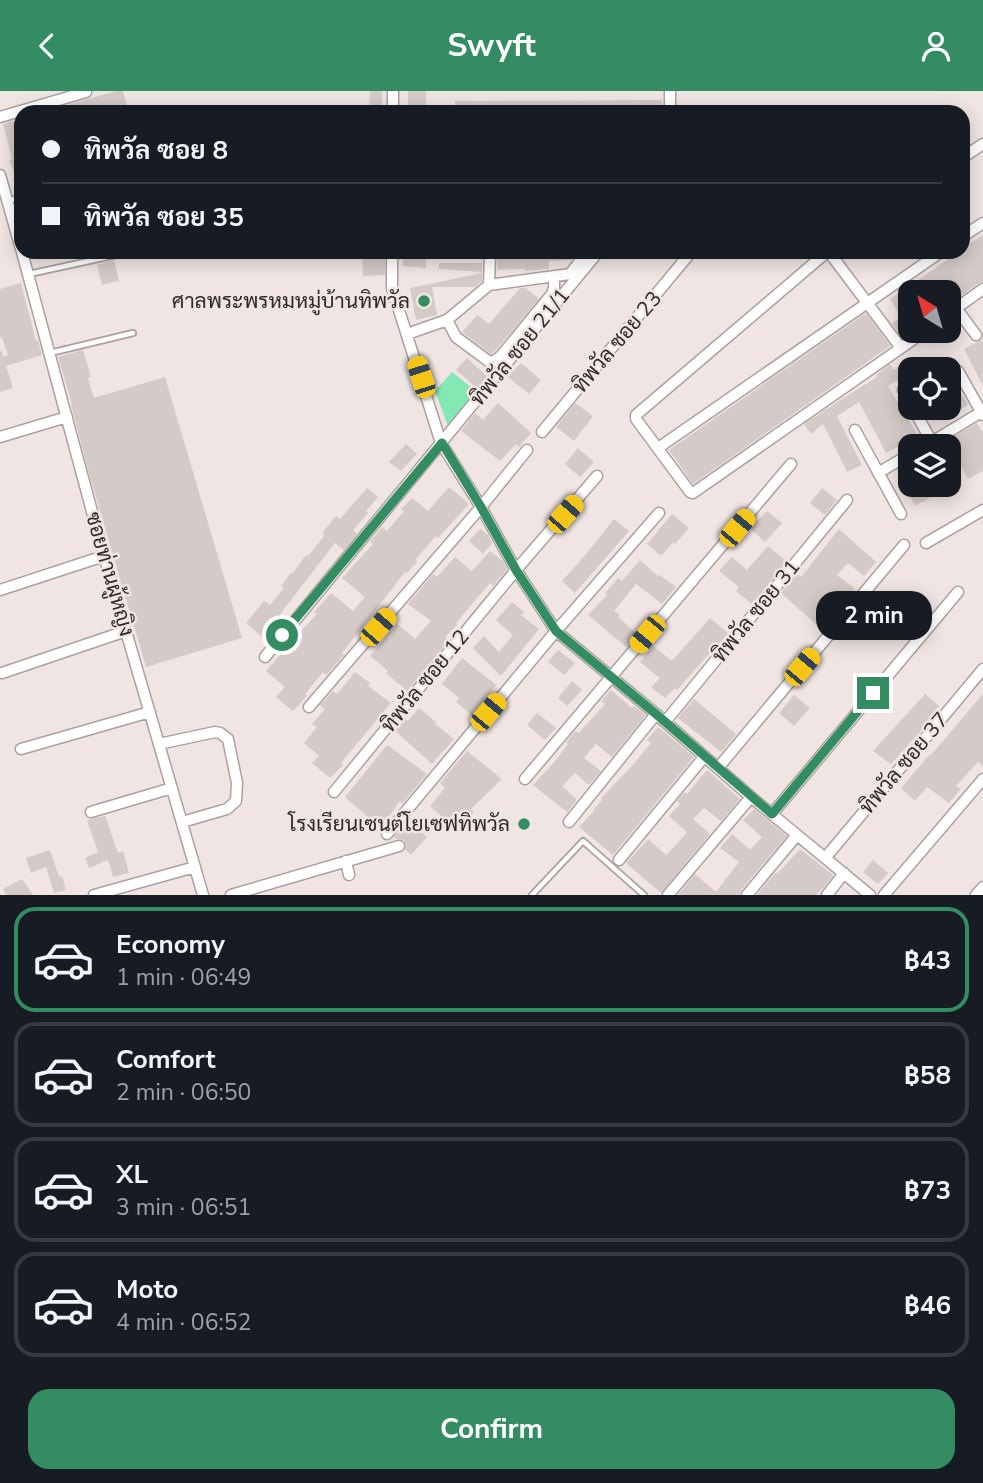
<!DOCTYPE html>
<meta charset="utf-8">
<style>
:root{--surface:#171b24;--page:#242831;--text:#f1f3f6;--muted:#9ea1a6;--line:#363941;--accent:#338c62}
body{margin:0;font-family:"Nunito Sans",Sarabun,sans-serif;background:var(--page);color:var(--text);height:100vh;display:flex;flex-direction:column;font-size:26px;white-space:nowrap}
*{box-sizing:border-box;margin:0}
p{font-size:23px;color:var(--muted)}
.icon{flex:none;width:38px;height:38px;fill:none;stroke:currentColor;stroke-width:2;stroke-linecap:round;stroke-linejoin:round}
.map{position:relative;height:804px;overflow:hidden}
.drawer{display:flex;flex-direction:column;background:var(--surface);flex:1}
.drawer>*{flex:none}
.top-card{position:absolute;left:14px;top:14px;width:956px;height:154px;border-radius:21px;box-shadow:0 4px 18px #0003;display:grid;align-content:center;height:154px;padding:0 28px;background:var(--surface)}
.needle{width:46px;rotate:323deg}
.buttons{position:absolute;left:898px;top:189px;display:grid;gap:14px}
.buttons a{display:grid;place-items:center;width:63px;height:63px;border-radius:14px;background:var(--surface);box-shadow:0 4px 18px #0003;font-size:35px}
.end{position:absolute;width:32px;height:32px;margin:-16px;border:9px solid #338c62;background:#fff;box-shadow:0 0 0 4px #fff}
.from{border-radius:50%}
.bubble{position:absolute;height:49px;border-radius:21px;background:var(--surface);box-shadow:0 4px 18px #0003;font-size:23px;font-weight:700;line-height:49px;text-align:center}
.car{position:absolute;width:21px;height:42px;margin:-21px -10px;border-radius:9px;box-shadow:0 0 5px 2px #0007;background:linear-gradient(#f5c518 24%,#345 0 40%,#f5c518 0 76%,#345 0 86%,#f5c518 0)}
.top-card b{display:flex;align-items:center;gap:24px;height:66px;font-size:26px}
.top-card b+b{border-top:2px solid var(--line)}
.top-card i{width:18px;height:18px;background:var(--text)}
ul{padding:12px 0 0;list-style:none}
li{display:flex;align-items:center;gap:21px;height:105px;margin:0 14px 10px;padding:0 14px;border:4px solid var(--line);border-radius:21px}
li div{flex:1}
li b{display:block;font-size:26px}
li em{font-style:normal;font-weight:700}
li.selected{border-color:var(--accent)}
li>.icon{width:63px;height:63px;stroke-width:1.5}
.cta{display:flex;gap:14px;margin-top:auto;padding:14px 28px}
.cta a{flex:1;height:80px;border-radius:21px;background:var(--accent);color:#fff;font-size:28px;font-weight:700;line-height:80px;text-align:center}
header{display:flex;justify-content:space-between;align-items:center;height:91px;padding:0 28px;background:var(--accent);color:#fff;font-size:32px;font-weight:700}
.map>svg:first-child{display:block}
.green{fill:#83e8b3}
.building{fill:#d4cac7}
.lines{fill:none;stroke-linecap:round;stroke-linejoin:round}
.service-casing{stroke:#aba19e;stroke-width:8}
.minor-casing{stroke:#aba19e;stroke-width:13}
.service{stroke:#fff;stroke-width:4.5}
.minor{stroke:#fff;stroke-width:10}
.route{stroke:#338c62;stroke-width:9}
.poi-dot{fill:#338c62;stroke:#f0e5e2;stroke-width:2.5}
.labels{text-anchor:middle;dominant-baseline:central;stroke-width:5;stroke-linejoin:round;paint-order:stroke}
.poi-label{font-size:21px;fill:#2f2b2a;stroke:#f0e5e2;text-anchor:end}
.street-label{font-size:21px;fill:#2f2b2a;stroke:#f0e5e2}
</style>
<header><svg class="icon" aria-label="back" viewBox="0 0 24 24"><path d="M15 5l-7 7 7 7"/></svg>Swyft<svg class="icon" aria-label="person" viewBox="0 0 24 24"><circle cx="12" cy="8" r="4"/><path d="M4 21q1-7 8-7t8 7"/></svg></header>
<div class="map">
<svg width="983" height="804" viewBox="0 0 983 804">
<rect width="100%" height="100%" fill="#f0e5e2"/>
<path class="green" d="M452 281 477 301 448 335 435 300Z"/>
<path class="building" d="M116 0H123L129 21H44Z
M370 0H382V21H369Z
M408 0H426V21H408Z
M662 9V21H455V10Z
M21 28V81L15 83 9 69 12 68 3 33Z
M983 144V191L979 192 948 214V201H910V240L901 245 892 232 901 226 890 208 959 161H962V158Z
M362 161H385V184L363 185Z
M403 161H426V177L403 175Z
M497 161H578L571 169 549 170V178L525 180V178L497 179Z
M114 169 119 190 102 194 97 174Z
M439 172H482V181L439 178Z
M482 182V190L475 196H432L437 224 416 229 410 197Z
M21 192 36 250 38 249 42 264 6 275 13 297 0 301V261L2 260 3 266 8 264 2 246H0V198Z
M520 197H526L539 208 495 260 491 263 462 241 477 224 489 233Z
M866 222 890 255 693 393 669 359Z
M983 248V295L964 258Z
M83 259 91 286 88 287 94 307 165 286 242 547 146 576 88 379 71 314 72 313 58 266Z
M467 267 487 285 477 297 456 279Z
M910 267 918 278H910V284L904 289 902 287 888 295 918 345 886 362 859 311 837 325 862 374 847 381 823 333 811 343 804 333 839 310 877 286 876 284 890 273 894 279Z
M521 272 541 289 529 303 508 286Z
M948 281 968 314 940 330 931 317H948Z
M498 312 531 342 519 356 516 353 500 370 461 340 475 322 483 329Z
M575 312 593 325 574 350 556 336Z
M977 332 983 342V380L968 388 947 350Z
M406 353 417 363 401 380 389 371Z
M578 357 594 371 580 386 565 373Z
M910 372V394H941L944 399 915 415 897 380Z
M449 396 469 413 438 447 436 445 415 469 417 471 407 482 405 481 342 562 344 564 326 584 323 581 305 603 307 605 293 620 276 606 285 596 266 580 287 556 284 554 297 539 301 540 317 523 314 521 331 502 353 520 365 506 342 487 373 453 370 451 382 436 387 440 404 420 401 418 412 407 428 420Z
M367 397 378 406 366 420 368 422 353 439 357 443 344 459 335 452 280 523 286 529 268 551 246 532 264 510 270 514 284 497 281 495 291 482 292 483 306 464 308 465 325 444 322 442 336 425 340 428Z
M822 397 837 409 825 424 810 412Z
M767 420 782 432 765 451 750 437Z
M672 423 689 437 675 453 673 451 661 465 647 453Z
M614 428 629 440 575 502 562 490 582 468Z
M480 438 488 444 492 452 483 463 469 450Z
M839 438 876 471 864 485 848 472 837 484 855 498 840 515 837 512 818 535 781 502 797 482 801 486Z
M768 455 787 471 752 513 736 500 739 496 719 480 732 466 747 479Z
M490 460 503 470 507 478 493 495 490 492 456 532 458 533 445 546 449 549 407 600 386 582 388 580 370 565 397 533 415 548 431 530 408 513 433 483 437 486 455 466 472 480Z
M640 469 659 486 660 484 676 496 662 513 636 493 614 520 620 524 618 526 637 543 626 556 588 524 607 504 605 502 618 487 622 490Z
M512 511 524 521 521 524 539 538 501 585 473 557 484 545 499 561 513 544 496 529Z
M710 527 728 542 711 563 710 562 677 599 675 597 665 607 651 596 660 587 640 571 653 555 672 570Z
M558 559 575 572 564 584 548 571Z
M462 567 496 594 485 608 488 610 474 626 456 611 459 607 442 593Z
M355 581 370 592 368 595 391 612 341 672 343 674 330 687 312 672 319 665 304 652 317 636 312 633 325 618 320 614 333 600 337 603Z
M572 590 582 599 567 615 558 607Z
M611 599 632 617 634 615 646 624 612 666 596 653 584 667 601 680 589 694 575 682 562 695 577 709 567 721 533 694 556 669 568 653 566 651 576 640 579 642 605 613 601 610Z
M925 603 939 615 926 630 928 632 891 673 873 660Z
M983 603V675L978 671 956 695 961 698 949 712 927 696 915 710 901 697 930 663 931 664Z
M794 604 810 617 794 635 779 622Z
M694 608 736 643 721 661 678 627Z
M419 617 436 631 435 633 454 648 432 673 394 639 405 627 408 630Z
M537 622 556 637 545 649 527 634Z
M658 636 694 666 613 764 579 736 594 720 593 719 602 709 601 707 630 677 651 652 647 649Z
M387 654 427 683 402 713 400 710 381 737 345 706Z
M467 660 502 688 471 718 474 721 454 741 445 732 447 730 430 715 445 697 440 692Z
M707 679 740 708 721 730 704 717 693 728 710 743 661 802 626 772 648 748 666 764 676 754 687 741 669 725 680 713 677 710 685 701 687 703Z
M754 718 787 745 741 799 740 804H678L695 783 716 801 739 771 720 757 732 743 750 759 762 746 743 729Z
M105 725 118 762 123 760 129 782 113 786 108 769 89 777 85 767 98 761 87 729Z
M408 729 427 746 411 764 405 758 406 754 404 749 393 747Z
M800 758 833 784 824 796 816 804H757L775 782H778Z
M50 759 59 786 62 785 66 799 54 802 46 776 31 782 26 767Z
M873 769 888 782 878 793 863 781Z
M22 788 33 804H6L3 798Z"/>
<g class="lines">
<g class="service-casing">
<path id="service" d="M8 110 21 106
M29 183 130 161
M50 262 133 242
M532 804 583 750 644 804"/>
</g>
<g class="minor-casing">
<path id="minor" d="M670 0V21
M393 21V0
M0 26 86 1
M962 67 983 53
M0 84 21 158
M962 146 983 132
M22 161 104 465 203 804
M392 161V197L441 352 481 416 516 479 556 540 656 623 751 706 870 804
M827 161 636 324V328L690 401 693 402 901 257
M829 161 901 257 925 240
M489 194 490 161
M956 217 976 244
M948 223 983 198
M447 229 456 246 491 272 500 266 552 203 554 197V186
M407 243 447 229 489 194 570 183 587 161
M958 280 983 324
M903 299 910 312
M913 317 934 355
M855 339 901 423
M542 341 691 161
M0 346 67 326
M925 355 983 320
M658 357 941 161
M878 382 910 363
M948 383 954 393
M926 452 983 419
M0 499 104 465
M265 566 598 161
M2 582 126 540
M309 616 481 416 527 359
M665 631 847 409
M159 653 215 641 220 642 228 648 237 692 236 710 227 718 182 731
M21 658 150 621
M718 677 904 454
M525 688 791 373
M334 701 516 479 597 385
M91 721 172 697
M772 723 958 501
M569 731 656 623
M387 743 556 540 659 422
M826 766 983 578
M619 769 704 666
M346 770 349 784
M94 804 195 776
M231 804 399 755
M668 804 751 706
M747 804 797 744
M827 804 844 782
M884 804 983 688
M976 804 983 796"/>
</g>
<use href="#service" class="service"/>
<use href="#minor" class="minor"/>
</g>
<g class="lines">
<path class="route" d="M282 544 442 352 481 416 516 479 556 540 656 623 772 723 873 602"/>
</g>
<g class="poi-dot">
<circle cx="424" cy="210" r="7"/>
<circle cx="524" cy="733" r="7"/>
</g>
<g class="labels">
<g class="poi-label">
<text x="410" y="210">ศาลพระพรหมหมู่บ้านทิพวัล</text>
<text x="510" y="733">โรงเรียนเซนต์โยเซฟทิพวัล</text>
</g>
<g class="street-label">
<text transform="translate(617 251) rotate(-50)">ทิพวัล ซอย 23</text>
<text transform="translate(520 256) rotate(-51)">ทิพวัล ซอย 21/1</text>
<text transform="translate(110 483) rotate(74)">ซอยท่านผู้หญิง</text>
<text transform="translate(756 520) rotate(-51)">ทิพวัล ซอย 31</text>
<text transform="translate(425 590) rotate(-51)">ทิพวัล ซอย 12</text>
<text transform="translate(904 672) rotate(-50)">ทิพวัล ซอย 37</text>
</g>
</g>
</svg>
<div class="buttons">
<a><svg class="needle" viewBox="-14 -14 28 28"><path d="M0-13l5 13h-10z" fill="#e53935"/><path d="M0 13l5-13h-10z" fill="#9ea1a6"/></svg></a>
<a><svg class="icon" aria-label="locate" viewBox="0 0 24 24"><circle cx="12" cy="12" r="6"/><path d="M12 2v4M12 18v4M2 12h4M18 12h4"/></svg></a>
<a><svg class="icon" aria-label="layers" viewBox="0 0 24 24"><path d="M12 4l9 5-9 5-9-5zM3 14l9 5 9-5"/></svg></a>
</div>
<i class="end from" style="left:282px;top:544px"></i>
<i class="end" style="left:873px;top:602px"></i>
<div class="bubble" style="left:816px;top:500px;width:116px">2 min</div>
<i class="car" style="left:421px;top:286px;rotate:342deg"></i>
<i class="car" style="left:565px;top:423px;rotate:41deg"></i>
<i class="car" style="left:737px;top:437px;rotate:40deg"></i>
<i class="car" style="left:378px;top:536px;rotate:41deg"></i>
<i class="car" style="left:647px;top:543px;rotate:220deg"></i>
<i class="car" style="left:802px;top:576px;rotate:40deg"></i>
<i class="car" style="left:488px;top:621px;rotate:40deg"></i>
<div class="top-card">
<b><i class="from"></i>ทิพวัล ซอย 8</b>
<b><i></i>ทิพวัล ซอย 35</b>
</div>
</div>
<section class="drawer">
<ul>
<li class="selected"><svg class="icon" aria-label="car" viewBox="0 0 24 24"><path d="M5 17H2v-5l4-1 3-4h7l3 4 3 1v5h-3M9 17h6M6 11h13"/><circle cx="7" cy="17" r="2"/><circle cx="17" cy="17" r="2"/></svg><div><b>Economy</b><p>1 min · 06:49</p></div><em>฿43</em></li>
<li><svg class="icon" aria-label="car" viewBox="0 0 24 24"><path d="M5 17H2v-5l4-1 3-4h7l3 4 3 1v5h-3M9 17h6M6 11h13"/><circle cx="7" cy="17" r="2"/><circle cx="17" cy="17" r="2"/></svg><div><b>Comfort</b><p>2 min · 06:50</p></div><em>฿58</em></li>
<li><svg class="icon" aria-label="car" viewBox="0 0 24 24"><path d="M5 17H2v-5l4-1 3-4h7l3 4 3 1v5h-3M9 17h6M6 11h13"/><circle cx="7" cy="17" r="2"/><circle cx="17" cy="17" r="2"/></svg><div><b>XL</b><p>3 min · 06:51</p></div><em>฿73</em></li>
<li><svg class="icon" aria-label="car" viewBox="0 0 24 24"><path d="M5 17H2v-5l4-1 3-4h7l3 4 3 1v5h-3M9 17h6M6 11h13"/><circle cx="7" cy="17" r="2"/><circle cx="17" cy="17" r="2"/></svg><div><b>Moto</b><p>4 min · 06:52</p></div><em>฿46</em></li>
</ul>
<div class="cta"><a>Confirm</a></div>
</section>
